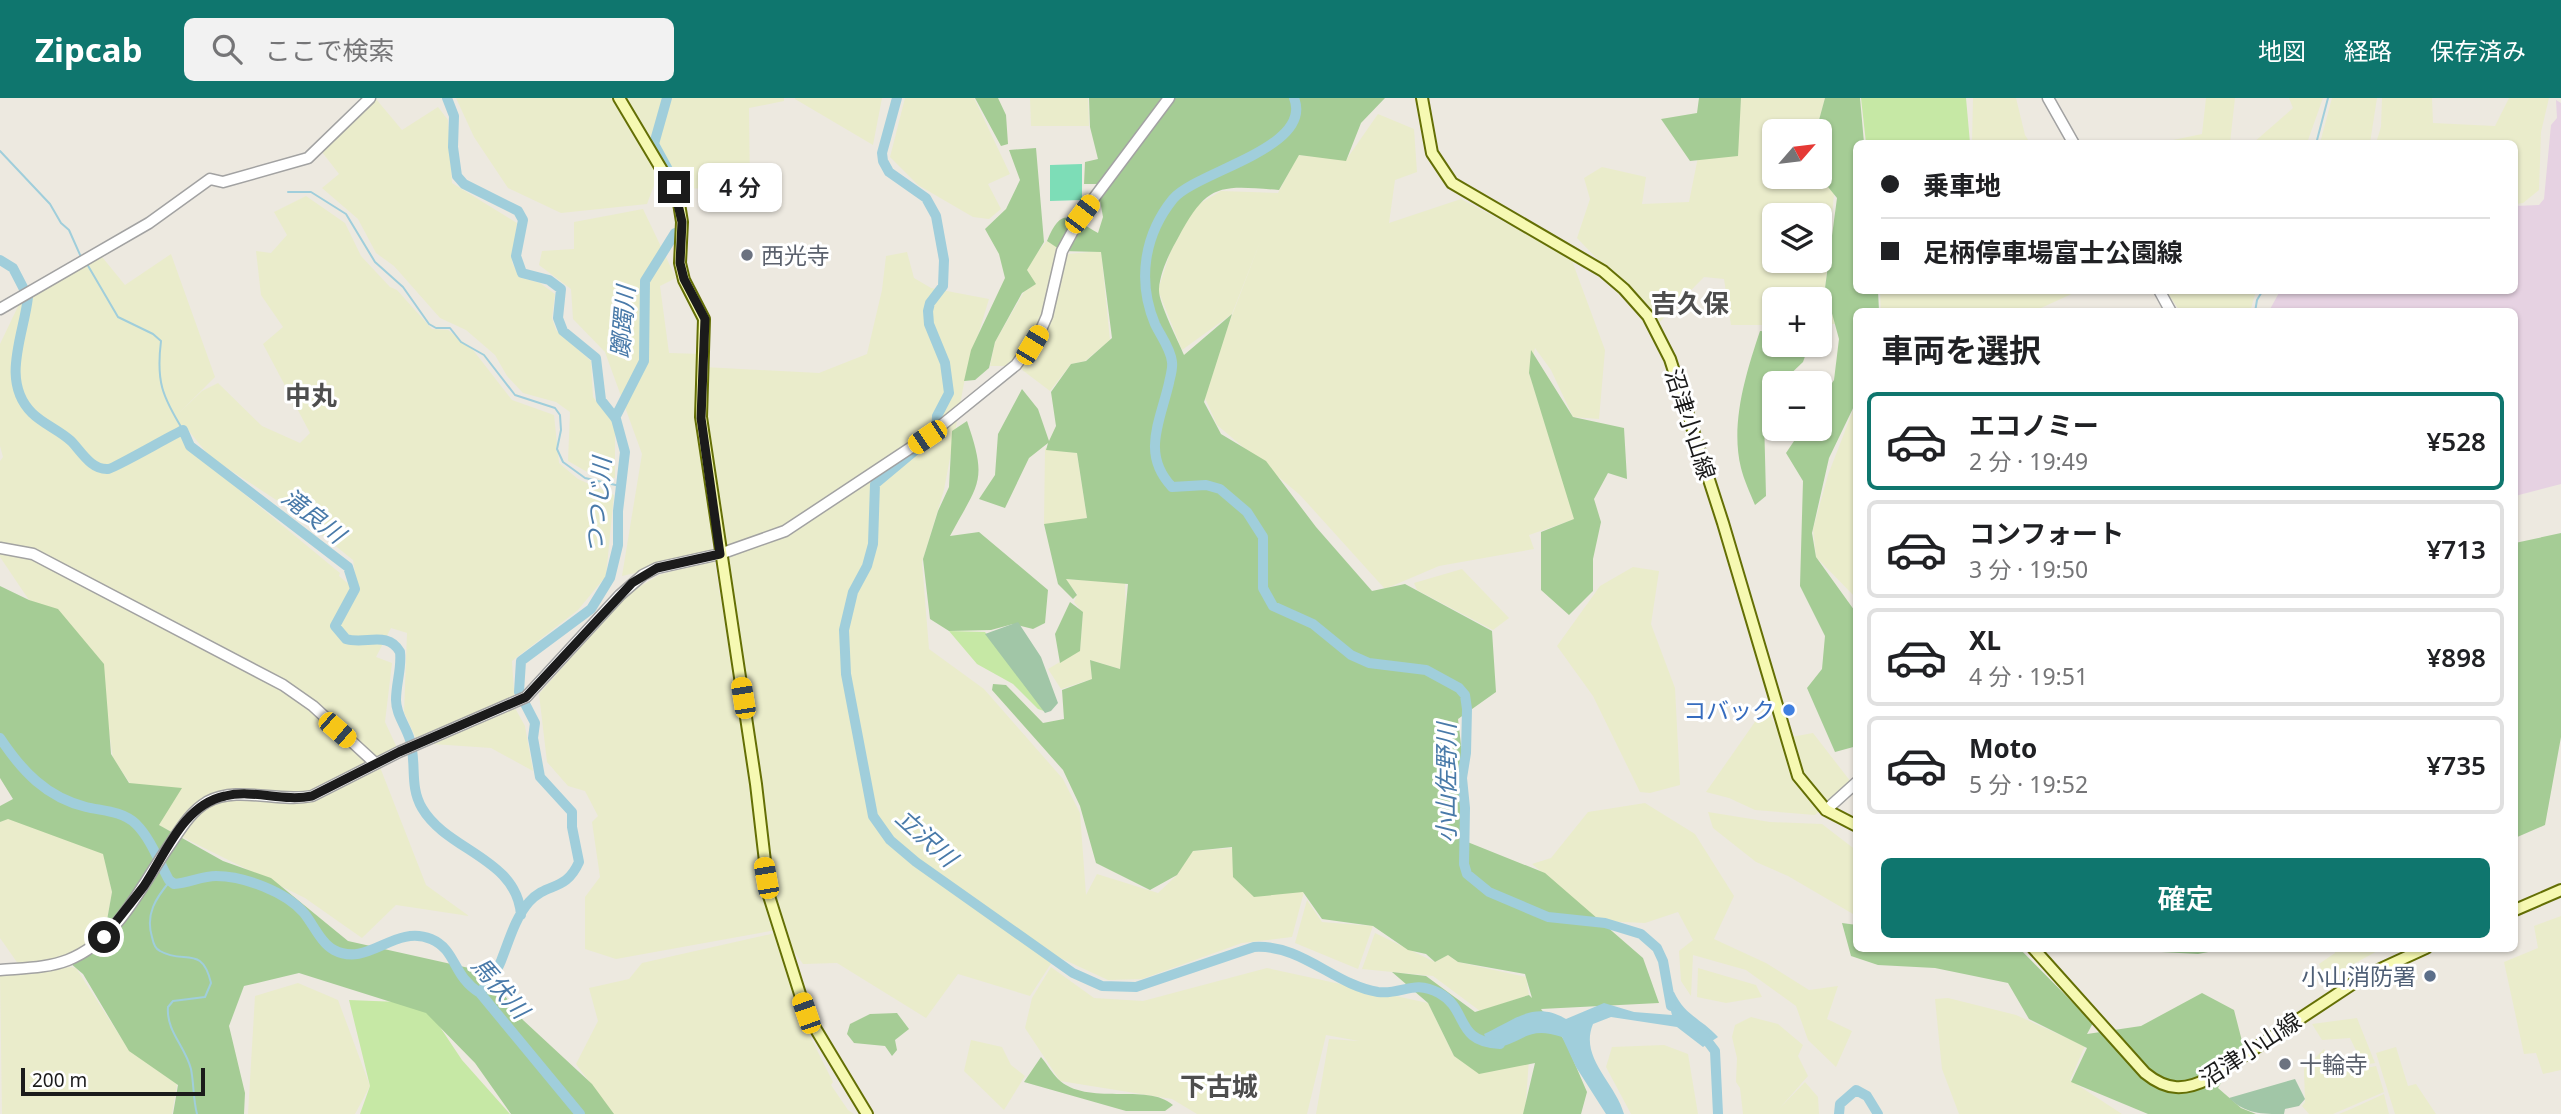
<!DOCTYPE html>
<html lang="ja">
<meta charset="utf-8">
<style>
:root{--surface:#fff;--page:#f2f2f2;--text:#202124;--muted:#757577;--line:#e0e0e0;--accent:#0f766e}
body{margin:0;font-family:"Noto Sans","Noto Sans JP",sans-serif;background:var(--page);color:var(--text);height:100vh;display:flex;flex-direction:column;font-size:26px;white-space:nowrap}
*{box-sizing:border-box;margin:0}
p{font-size:23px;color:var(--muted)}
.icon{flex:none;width:38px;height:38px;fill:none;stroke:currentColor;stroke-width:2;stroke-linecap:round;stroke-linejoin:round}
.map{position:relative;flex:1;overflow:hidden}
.sheet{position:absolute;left:1853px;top:210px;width:665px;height:644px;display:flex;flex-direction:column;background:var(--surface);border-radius:10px;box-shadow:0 2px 5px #0004}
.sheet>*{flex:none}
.hud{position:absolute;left:1853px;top:42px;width:665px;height:154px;border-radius:10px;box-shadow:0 2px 5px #0004;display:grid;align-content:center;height:154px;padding:0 28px;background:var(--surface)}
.needle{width:46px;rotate:62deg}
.controls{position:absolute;left:1762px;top:21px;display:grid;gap:14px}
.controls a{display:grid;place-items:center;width:70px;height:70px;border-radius:10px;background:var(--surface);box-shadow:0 2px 5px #0004;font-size:35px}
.scale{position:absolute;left:21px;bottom:18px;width:184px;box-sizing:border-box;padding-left:7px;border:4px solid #1b1b1b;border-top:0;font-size:19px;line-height:24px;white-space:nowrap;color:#1b1b1b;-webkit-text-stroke:5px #fff;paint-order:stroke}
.end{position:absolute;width:32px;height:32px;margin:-16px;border:9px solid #1b1b1b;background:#fff;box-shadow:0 0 0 4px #fff}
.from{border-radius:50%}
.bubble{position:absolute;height:49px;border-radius:10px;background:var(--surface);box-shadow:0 2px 5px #0004;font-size:23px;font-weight:600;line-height:49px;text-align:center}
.car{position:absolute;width:21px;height:42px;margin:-21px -10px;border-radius:9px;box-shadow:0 0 5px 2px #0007;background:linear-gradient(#f5c518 24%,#345 0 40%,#f5c518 0 76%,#345 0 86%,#f5c518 0)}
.hud b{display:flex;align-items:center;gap:24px;height:66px;font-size:26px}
.hud b+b{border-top:2px solid var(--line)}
.hud i{width:18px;height:18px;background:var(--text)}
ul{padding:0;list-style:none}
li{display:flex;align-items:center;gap:21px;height:98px;margin:0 14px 10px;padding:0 14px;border:4px solid var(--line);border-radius:10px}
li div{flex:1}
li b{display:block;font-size:26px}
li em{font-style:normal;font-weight:600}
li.on{border-color:var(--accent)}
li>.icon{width:63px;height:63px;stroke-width:1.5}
h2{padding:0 28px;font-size:32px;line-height:84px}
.button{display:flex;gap:14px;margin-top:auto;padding:14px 28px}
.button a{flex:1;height:80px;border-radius:10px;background:var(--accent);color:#fff;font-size:28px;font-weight:600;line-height:80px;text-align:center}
header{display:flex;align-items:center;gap:42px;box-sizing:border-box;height:98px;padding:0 35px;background:var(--accent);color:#fff}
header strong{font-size:33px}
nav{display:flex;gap:38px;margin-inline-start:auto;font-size:24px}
.search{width:490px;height:63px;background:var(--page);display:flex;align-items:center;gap:18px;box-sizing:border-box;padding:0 24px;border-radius:10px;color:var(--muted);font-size:26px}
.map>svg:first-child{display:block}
.industrial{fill:#e6d2e2}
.farmland{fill:#eaeccb;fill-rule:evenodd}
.grass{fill:#c6e8a5}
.forest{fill:#a5cc95}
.cemetery{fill:#a1c6a7}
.pitch{fill:#7dddb7}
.water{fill:#a0cedb}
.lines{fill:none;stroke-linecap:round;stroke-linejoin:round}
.stream{stroke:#a0cedb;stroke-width:2}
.river{stroke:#a0cedb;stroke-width:10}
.tertiary-casing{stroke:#a2a2a2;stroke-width:13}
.secondary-casing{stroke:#646f05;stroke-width:14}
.tertiary{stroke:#fff;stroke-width:10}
.secondary{stroke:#f6f9b2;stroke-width:10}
.route{stroke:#1b1b1b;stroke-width:9}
.worship-dot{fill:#6b7280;stroke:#fff;stroke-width:2.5}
.shop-dot{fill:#3f7fe0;stroke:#fff;stroke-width:2.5}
.service-dot{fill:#5c6f8a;stroke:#fff;stroke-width:2.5}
.labels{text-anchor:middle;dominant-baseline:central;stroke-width:6;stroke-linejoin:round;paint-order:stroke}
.worship-label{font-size:23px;fill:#5b616d;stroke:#fff;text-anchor:start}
.street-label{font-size:23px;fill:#1b1b1b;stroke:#fff}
.shop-label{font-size:23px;fill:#366cbe;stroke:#fff;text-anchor:end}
.service-label{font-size:23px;fill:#4e5e75;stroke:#fff;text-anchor:end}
.water-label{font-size:24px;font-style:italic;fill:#497aa9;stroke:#fff}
.quarter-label{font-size:26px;font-weight:bold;fill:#4e4e4e;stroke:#fff}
</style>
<header>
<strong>Zipcab</strong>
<div class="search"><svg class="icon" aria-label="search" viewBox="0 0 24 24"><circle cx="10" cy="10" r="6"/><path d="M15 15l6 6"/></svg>ここで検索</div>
<nav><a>地図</a><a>経路</a><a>保存済み</a></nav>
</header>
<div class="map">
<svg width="2561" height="1016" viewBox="0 0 2561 1016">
<rect width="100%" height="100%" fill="#ede9e0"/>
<path class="industrial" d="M2556 2 2561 5V386L2515 398V214L2269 213 2280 193 2515 192V108L2539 107 2544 101 2551 27 2557 20Z"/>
<path class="farmland" d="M456 0H616L659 74 647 106 561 115 508 90 474 39Z
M623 0H784V3L749 10 750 94 674 89Z
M882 0 873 47 795 1V0Z
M905 0H974L1010 76 988 86 1001 111 989 121 973 119 918 87 890 59Z
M1030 0H1088L1089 28H1031Z
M1741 0H1825L1816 33H1774V79H1820L1834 96 1825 190 1835 226H1820V201H1774V227H1731L1724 181 1704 179 1659 225 1577 140 1590 101 1584 80 1602 69 1646 79 1642 106 1689 104 1698 59 1737 51ZM1774 117H1820V163H1774Z
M1973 0H2016L2025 37 2030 45H1972Z
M2206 0H2235L2230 45H2174L2173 42 2202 36Z
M2289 0H2323L2307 45H2253L2293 10Z
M2332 0H2377L2370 45H2320Z
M2382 0H2432L2433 25 2495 28 2509 0H2549L2541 34 2539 92 2523 105 2515 106V46L2376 45 2381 29Z
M376 1 402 32 438 9 448 22 452 85 517 125 512 164 519 179 540 185 555 196 552 220 556 232 591 263 593 299 615 327V380L596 379 568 363 570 314 556 304 523 295 507 278 495 257 466 232 440 220 394 168 376 155 358 121 322 90 339 76 322 54Z
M1378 16 1414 31 1417 74 1395 82 1389 125 1461 101 1571 160 1605 252 1599 321 1573 319 1551 272 1535 250 1529 275 1575 421 1529 437 1534 451 1439 468 1385 491 1300 397 1217 327 1205 300 1228 228 1262 139 1232 216 1182 252 1158 192 1170 155 1194 109 1221 93 1278 95 1298 57 1346 62Z
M306 98 345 125 361 158 390 189 397 192 432 231 448 232 473 252 512 302 554 317 559 365 578 381 614 397 606 478 578 512 512 563 515 610 525 628 533 673 491 650 418 645 404 614 407 535 391 530 376 559 392 565 385 624 399 654 378 664 426 787 469 818 396 807 362 840 305 800 158 727 113 660 100 574 65 520 29 502 0 459V363L3 359 0 348V246L23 198 98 154 125 187 171 156 215 279 178 316 202 293 218 285 262 328 300 345 310 335 263 246 283 229 261 197 256 153 271 155 287 137 274 114ZM184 327 210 359 287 409 353 462 358 494 339 478 340 475 197 357Z
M643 111 676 180 660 188 669 255 703 256 704 269 819 275 867 256 882 192 886 158 907 154 914 180 931 190 989 201 965 280 944 392 922 464 929 551 984 591 1063 681 1080 715 1086 797 1097 776 1158 795 1177 777 1192 753 1235 750 1304 794 1292 839 1242 845 1142 881 1108 882 1056 858 1030 898 958 876 926 920 837 865 803 866 782 836 785 867 801 920 833 984 831 987 848 1012 854 1016H613L576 966 598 923 589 890 629 881 642 865 780 834 720 456 707 313 712 457 622 478 642 356 605 254 573 221 571 191 539 167 542 153 574 151V124Z
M1047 143 1068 156 1101 153 1110 242 1085 263 1071 266 1050 293 1017 268H990L995 244 1024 194 1035 186 1025 169Z
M1880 193 2078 192V193L2041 210V213L1881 214Z
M2166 193H2256L2250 214 2180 213Z
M1857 302V501L1816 459 1813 431 1828 377Z
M1045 350 1077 355 1087 420 1044 427Z
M714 461 776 832 616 861 585 851V799L600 779 592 724 598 718 585 693 568 688 547 664 539 596 627 496 659 477Z
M1633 469 1659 473 1651 526 1675 590 1680 687 1650 695 1640 694 1593 598 1557 548 1600 488Z
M1462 471 1509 520 1493 532 1417 492 1414 485Z
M1065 481 1125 485 1126 524 1120 571 1090 562 1092 581 1061 591 1048 571 1080 552 1083 515 1074 504 1077 496Z
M1766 608 1781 641 1813 635 1851 684 1815 717 1755 712 1729 700 1706 694Z
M1645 705 1695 736 1734 798 1714 841 1766 865 1809 892 1838 888 1827 921 1852 933 1836 969 1808 942 1796 908 1746 872 1693 857 1691 898 1681 883 1679 853 1693 842 1678 814 1645 825 1600 823 1532 766 1551 760 1588 714Z
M1708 714 1770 724 1822 726 1857 753V824L1853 816 1788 778 1756 764 1713 730Z
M9 717 103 755 112 794 104 839 71 861 21 870 0 840V721Z
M1307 802 1322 824 1373 828 1358 871 1295 845Z
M2561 818V972L2543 976 2536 955 2524 956 2504 864 2538 850 2534 828Z
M1375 835 1435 864 1448 857 1458 864 1526 879 1529 897 1480 913 1433 878 1362 871Z
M2334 851V850L2381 851 2348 869 2327 886 2319 866 2335 855Z
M71 869 76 870 129 952 177 986 172 1016H2L0 875Z
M1051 869 1094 900 1143 903 1267 870 1428 905 1454 958 1529 961 1525 1016H1316L1329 941 1359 943 1326 937 1307 1016H1197L1172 1001 1060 983 1025 930 1032 900Z
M1698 870 1756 887 1762 899 1726 905 1697 899Z
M298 885 338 902 370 988 355 1016H248L255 898Z
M1948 900 2016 917 2085 948 2070 982 2122 1016H1959L1942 971 1935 901Z
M1751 919 1778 926 1803 947 1798 958 1808 978 1779 1011 1805 984 1818 999 1819 1016H1743L1740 990 1736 984 1737 960 1732 939 1735 927Z
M2357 920 2375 965 2363 967 2350 940 2322 942 2312 926Z
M971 942 1002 949 1011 967 1025 978 1004 1012 964 973Z
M1664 947 1688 956 1698 1016H1631L1606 969 1612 949Z
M2396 949 2408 988 2416 986 2436 1016H2395L2376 955Z
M2324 951 2340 975 2376 968 2384 994 2333 1016H2309L2302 1008 2305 1004 2304 971Z
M2384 996 2389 1016H2339L2351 1011Z"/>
<path class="grass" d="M1861 0H1966L1970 45H1866Z
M949 533 985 534 1047 614 1038 611 1013 586 977 566Z
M349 902 424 905 462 962 510 1016H360L370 988Z"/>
<path class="forest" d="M975 0H998L1006 17 1008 46 1001 48Z
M1089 0H1385L1361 25 1346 63 1299 57 1279 92C1219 87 1207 85 1178 140 1170 154 1160 174 1159 191 1158 204 1178 242 1184 257L1232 216 1204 304 1221 336 1266 363 1316 429 1372 493 1405 486 1492 533 1496 594 1458 621 1464 672 1465 743 1545 775 1643 860 1659 905 1541 911 1565 943 1587 994 1581 1016H1523L1535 965 1479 976 1454 958 1428 905 1392 874 1426 878 1475 914 1529 897 1532 900 1525 876 1458 864 1448 857 1435 864 1426 856 1408 852 1373 828 1322 821 1303 794 1254 799 1233 779 1232 749 1193 753 1177 777 1150 792 1096 765 1080 708 1063 672 992 592 993 586 1006 587 1043 625 1064 621 1062 592 1092 581 1090 562 1120 571 1128 486 1066 481 1077 497 1073 501 1058 486 1044 426 1087 420 1077 355 1046 352 1048 345 1029 360 1005 410 979 401 995 377 998 336 1022 291 1038 311 1049 343 1056 328 1051 294 1071 266 1086 263 1112 240 1101 154 1062 153 1047 143C1062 105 1073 121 1098 135L1103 119 1097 86H1084L1085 64 1098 61 1090 29Z
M1699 0H1741L1738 58 1690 63 1661 21 1697 15Z
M1825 0H1860L1864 45 1857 46V192L1878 193 1879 213 1857 214V302L1829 360 1812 435 1816 459 1857 516V648L1835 654 1807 590 1822 571 1825 538 1800 488 1803 383 1786 355 1802 331H1820V303L1834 282 1839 241 1825 190 1837 100 1820 79V33H1816Z
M1036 50 1044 144 1027 172 1036 186 1022 195 995 244 989 270 975 282 964 283 971 252 1005 180 999 156 985 131 1006 111 1020 82 1009 52Z
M1760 233 1774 234V247H1809L1803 264 1781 285H1774L1764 319 1766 398 1755 407C1750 395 1744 382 1741 370 1730 326 1746 275 1760 233Z
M1531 252 1573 319 1624 330 1627 381 1608 375 1594 401 1601 424 1593 461V493L1569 517 1541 492V434L1574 421 1529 275Z
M967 323C988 384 979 384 950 438L979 434 1048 492 1045 525 1033 531 1013 526 991 532 949 533 930 521 923 461 938 413 949 389 952 333Z
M2561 435V639L2545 727 2515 740V445Z
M0 488 29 502 58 511 104 566 111 656 129 685 182 690 159 727 223 763 271 780 348 843 487 874 523 922 592 986 614 1016H511L475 965 426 915 299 875 244 888 229 928 245 995 244 1016H173L178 987 129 953 83 876 70 865 104 839 112 794 103 756 8 721 0 724V708L13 701 0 680Z
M1070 504 1083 514 1080 553 1060 565 1055 536Z
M1842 825 1857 827V850L2020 851 2093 925 2087 936 2141 928 2202 895 2234 912 2243 947 2218 990 2241 1010 2256 1016H2148L2071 984 2087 950 2029 921 2008 885 1935 870 1878 867 1851 858Z
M2106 851H2224L2198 856Z
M897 915 909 931 895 942 897 952 892 958 885 948 854 945 847 936 850 926 870 916Z
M1041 959C1047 966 1052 975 1058 981 1087 1009 1147 984 1173 1007L1165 1013H1126L1024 984Z"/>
<path class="cemetery" d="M1018 524 1041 559 1058 605 1051 613 1045 615 985 536Z
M2295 981 2305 1001 2299 1008 2285 1011 2284 1016C2261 1016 2246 1016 2229 1000Z"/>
<path class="pitch" d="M1082 66V102L1050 103V67Z"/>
<path class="water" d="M1666 894H1674C1685 918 1702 921 1718 939L1703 949 1677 929 1611 919 1593 926C1579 960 1615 984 1624 1016H1606L1576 969 1562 939C1524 926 1524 948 1490 950L1484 936C1515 922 1534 902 1566 921L1604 905 1634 914 1672 917Z"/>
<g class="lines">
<path class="stream" d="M2316 46 2328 0
M0 53 50 106 61 125 69 132 81 159
M288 94H311L346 116 375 164 403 189 429 226 436 230H450L461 244 484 257 515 297 555 310 560 317 561 332 557 351 563 364 585 380 620 388
M87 166 118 219 153 236 161 243C156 283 162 298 183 332
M2255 214 2257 202 2263 192
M170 783C156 800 145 816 152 839 153 844 155 851 160 853 184 867 202 846 211 885L205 899 173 903 168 909C166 933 185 948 191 971 194 986 193 1001 197 1016"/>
<path class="river" d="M447 0 454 18 453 49 457 78 464 86 518 113 523 122 516 158 522 175 549 182 561 191 558 220 563 233 596 260 601 302 616 321 625 354 618 413V447L610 480 591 511 521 563 519 594 535 625 533 640 540 679 572 714V729L579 764C565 795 548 783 529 804 515 820 509 843 501 863 497 874 487 885 480 895
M667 0 654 46 685 103
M897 0 882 55 883 63 889 74 926 100 936 118 944 162 943 188 930 205 928 213 929 226 945 265 949 295 937 318 936 335 875 386 873 446 867 468 853 494 844 532 846 576 873 718 890 742 916 764 1073 875 1102 888 1136 889 1254 849C1302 846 1334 887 1378 894 1403 897 1413 881 1439 895 1469 911 1454 944 1500 946
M1294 0C1314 50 1197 73 1173 101 1144 137 1137 183 1155 226 1160 237 1171 251 1172 264 1173 271 1170 279 1169 285 1160 324 1141 356 1172 389L1206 387 1220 391 1247 414 1263 439V490L1273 508 1313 526 1351 557 1369 565 1426 572 1459 590 1465 597 1467 611 1466 655 1462 680 1465 710 1464 766 1467 776 1489 794 1548 819 1605 825 1641 836 1657 850 1663 863 1671 908
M0 162 13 170 28 199C24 237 0 283 32 315 43 326 59 332 71 343 81 353 91 372 108 371 113 371 170 338 183 332L190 348 348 469 355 491 335 528 346 541C365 547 388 532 400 554 402 570 396 585 396 602 396 617 406 628 410 642 417 665 409 688 422 710 447 753 517 760 521 817
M615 320 644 263 645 183 675 135
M0 640C22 673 46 699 86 709 103 713 122 713 136 726 151 741 159 764 169 782L174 786C189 785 202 778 216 778 244 778 286 794 304 815 313 826 321 845 334 852 368 870 394 826 431 841 457 852 452 878 480 895L580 1016
M1702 936 1715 953 1718 1016
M1839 1016 1840 1006 1856 992 1867 998 1878 1016"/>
<g class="tertiary-casing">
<path id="tertiary" d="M2048 0 2074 46
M2159 192 2171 214
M0 211 149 125 210 81 223 84 308 60 370 0
M0 450 33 456 283 587 313 608 375 665
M1826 712 1857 684
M0 872C22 870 48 870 68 862 117 843 141 788 169 748 180 732 190 714 207 704 238 687 278 705 312 698L399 654 526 599 620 497 643 477 657 470 720 456 785 433 927 339 1016 267 1040 234 1047 218 1062 153 1082 116 1169 0"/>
</g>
<g class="secondary-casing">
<path id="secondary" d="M619 0 678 99 682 124 680 165 684 182 704 221 701 319 756 686 769 798 806 915 867 1016
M1422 0 1432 55 1452 85 1603 173 1624 191 1648 218 1670 261 1723 425 1798 678 1826 712 1857 728
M2515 812 2561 792
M2033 850 2145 975C2167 993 2185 993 2210 980L2363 879 2426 850"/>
</g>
<use href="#tertiary" class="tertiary"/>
<use href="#secondary" class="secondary"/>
</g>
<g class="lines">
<path class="route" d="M104 839C117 822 131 805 144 788 166 755 183 707 225 698 253 691 283 704 312 698L399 654 526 599 632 485 657 470 720 456 701 320 705 221 684 181 680 165 682 124 674 89"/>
</g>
<g class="worship-dot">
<circle cx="747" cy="157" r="7"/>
<circle cx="2285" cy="966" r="7"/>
</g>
<circle class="shop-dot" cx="1789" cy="612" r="7"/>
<circle class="service-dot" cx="2430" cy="878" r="7"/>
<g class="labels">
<g class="worship-label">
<text x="761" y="157">西光寺</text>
<text x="2299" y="966">十輪寺</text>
</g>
<g class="street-label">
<text transform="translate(1691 326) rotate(72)">沼津小山線</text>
<text transform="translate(2250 951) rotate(-33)">沼津小山線</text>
</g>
<g class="shop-label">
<text x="1775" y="612">コバック</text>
</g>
<g class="service-label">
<text x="2416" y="878">小山消防署</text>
</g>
<g class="water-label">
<text transform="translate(622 224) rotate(-85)">躑躅川</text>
<text transform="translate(597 407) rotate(-85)">つつじ川</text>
<text transform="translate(314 417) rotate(38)">滝良川</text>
<text transform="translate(1445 685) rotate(-90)">小山佐野川</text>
<text transform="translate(927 739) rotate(42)">立沢川</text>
<text transform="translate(501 889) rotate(49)">馬伏川</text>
</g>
<g class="quarter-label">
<text x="1690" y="205">吉久保</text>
<text x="311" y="297">中丸</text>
<text x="1219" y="988">下古城</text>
</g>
</g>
</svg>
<div class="controls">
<a><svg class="needle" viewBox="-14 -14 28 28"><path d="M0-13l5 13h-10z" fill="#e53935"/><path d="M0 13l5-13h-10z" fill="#757577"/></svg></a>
<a><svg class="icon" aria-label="layers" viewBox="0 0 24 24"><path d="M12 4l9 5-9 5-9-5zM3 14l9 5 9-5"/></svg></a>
<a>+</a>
<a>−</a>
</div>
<div class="scale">200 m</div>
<i class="end from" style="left:104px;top:839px"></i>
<i class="end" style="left:674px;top:89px"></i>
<div class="bubble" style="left:698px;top:65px;width:84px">4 分</div>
<i class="car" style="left:1082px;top:116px;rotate:37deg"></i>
<i class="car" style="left:1032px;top:247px;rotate:31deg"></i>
<i class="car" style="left:927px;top:339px;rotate:236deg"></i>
<i class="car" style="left:743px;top:600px;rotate:351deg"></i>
<i class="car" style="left:337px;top:632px;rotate:131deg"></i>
<i class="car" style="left:766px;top:780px;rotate:350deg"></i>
<i class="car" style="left:806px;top:915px;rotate:341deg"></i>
<div class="hud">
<b><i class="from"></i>乗車地</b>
<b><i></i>足柄停車場富士公園線</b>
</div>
<section class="sheet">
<h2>車両を選択</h2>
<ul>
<li class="on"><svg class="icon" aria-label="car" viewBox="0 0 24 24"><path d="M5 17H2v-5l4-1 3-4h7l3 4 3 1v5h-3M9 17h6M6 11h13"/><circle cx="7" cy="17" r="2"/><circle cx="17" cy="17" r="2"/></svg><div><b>エコノミー</b><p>2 分 · 19:49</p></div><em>¥528</em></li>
<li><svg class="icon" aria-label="car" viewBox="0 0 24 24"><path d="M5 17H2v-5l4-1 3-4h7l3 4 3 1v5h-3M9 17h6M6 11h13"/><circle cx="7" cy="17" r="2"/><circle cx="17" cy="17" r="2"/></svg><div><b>コンフォート</b><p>3 分 · 19:50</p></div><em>¥713</em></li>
<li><svg class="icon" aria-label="car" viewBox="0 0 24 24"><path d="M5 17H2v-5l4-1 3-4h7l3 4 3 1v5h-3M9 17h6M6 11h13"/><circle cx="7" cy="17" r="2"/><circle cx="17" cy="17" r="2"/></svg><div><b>XL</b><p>4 分 · 19:51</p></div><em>¥898</em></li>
<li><svg class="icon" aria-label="car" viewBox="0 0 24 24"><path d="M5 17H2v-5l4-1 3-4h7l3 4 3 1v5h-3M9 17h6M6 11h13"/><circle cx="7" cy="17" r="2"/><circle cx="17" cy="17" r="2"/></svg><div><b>Moto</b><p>5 分 · 19:52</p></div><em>¥735</em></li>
</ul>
<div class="button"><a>確定</a></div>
</section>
</div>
